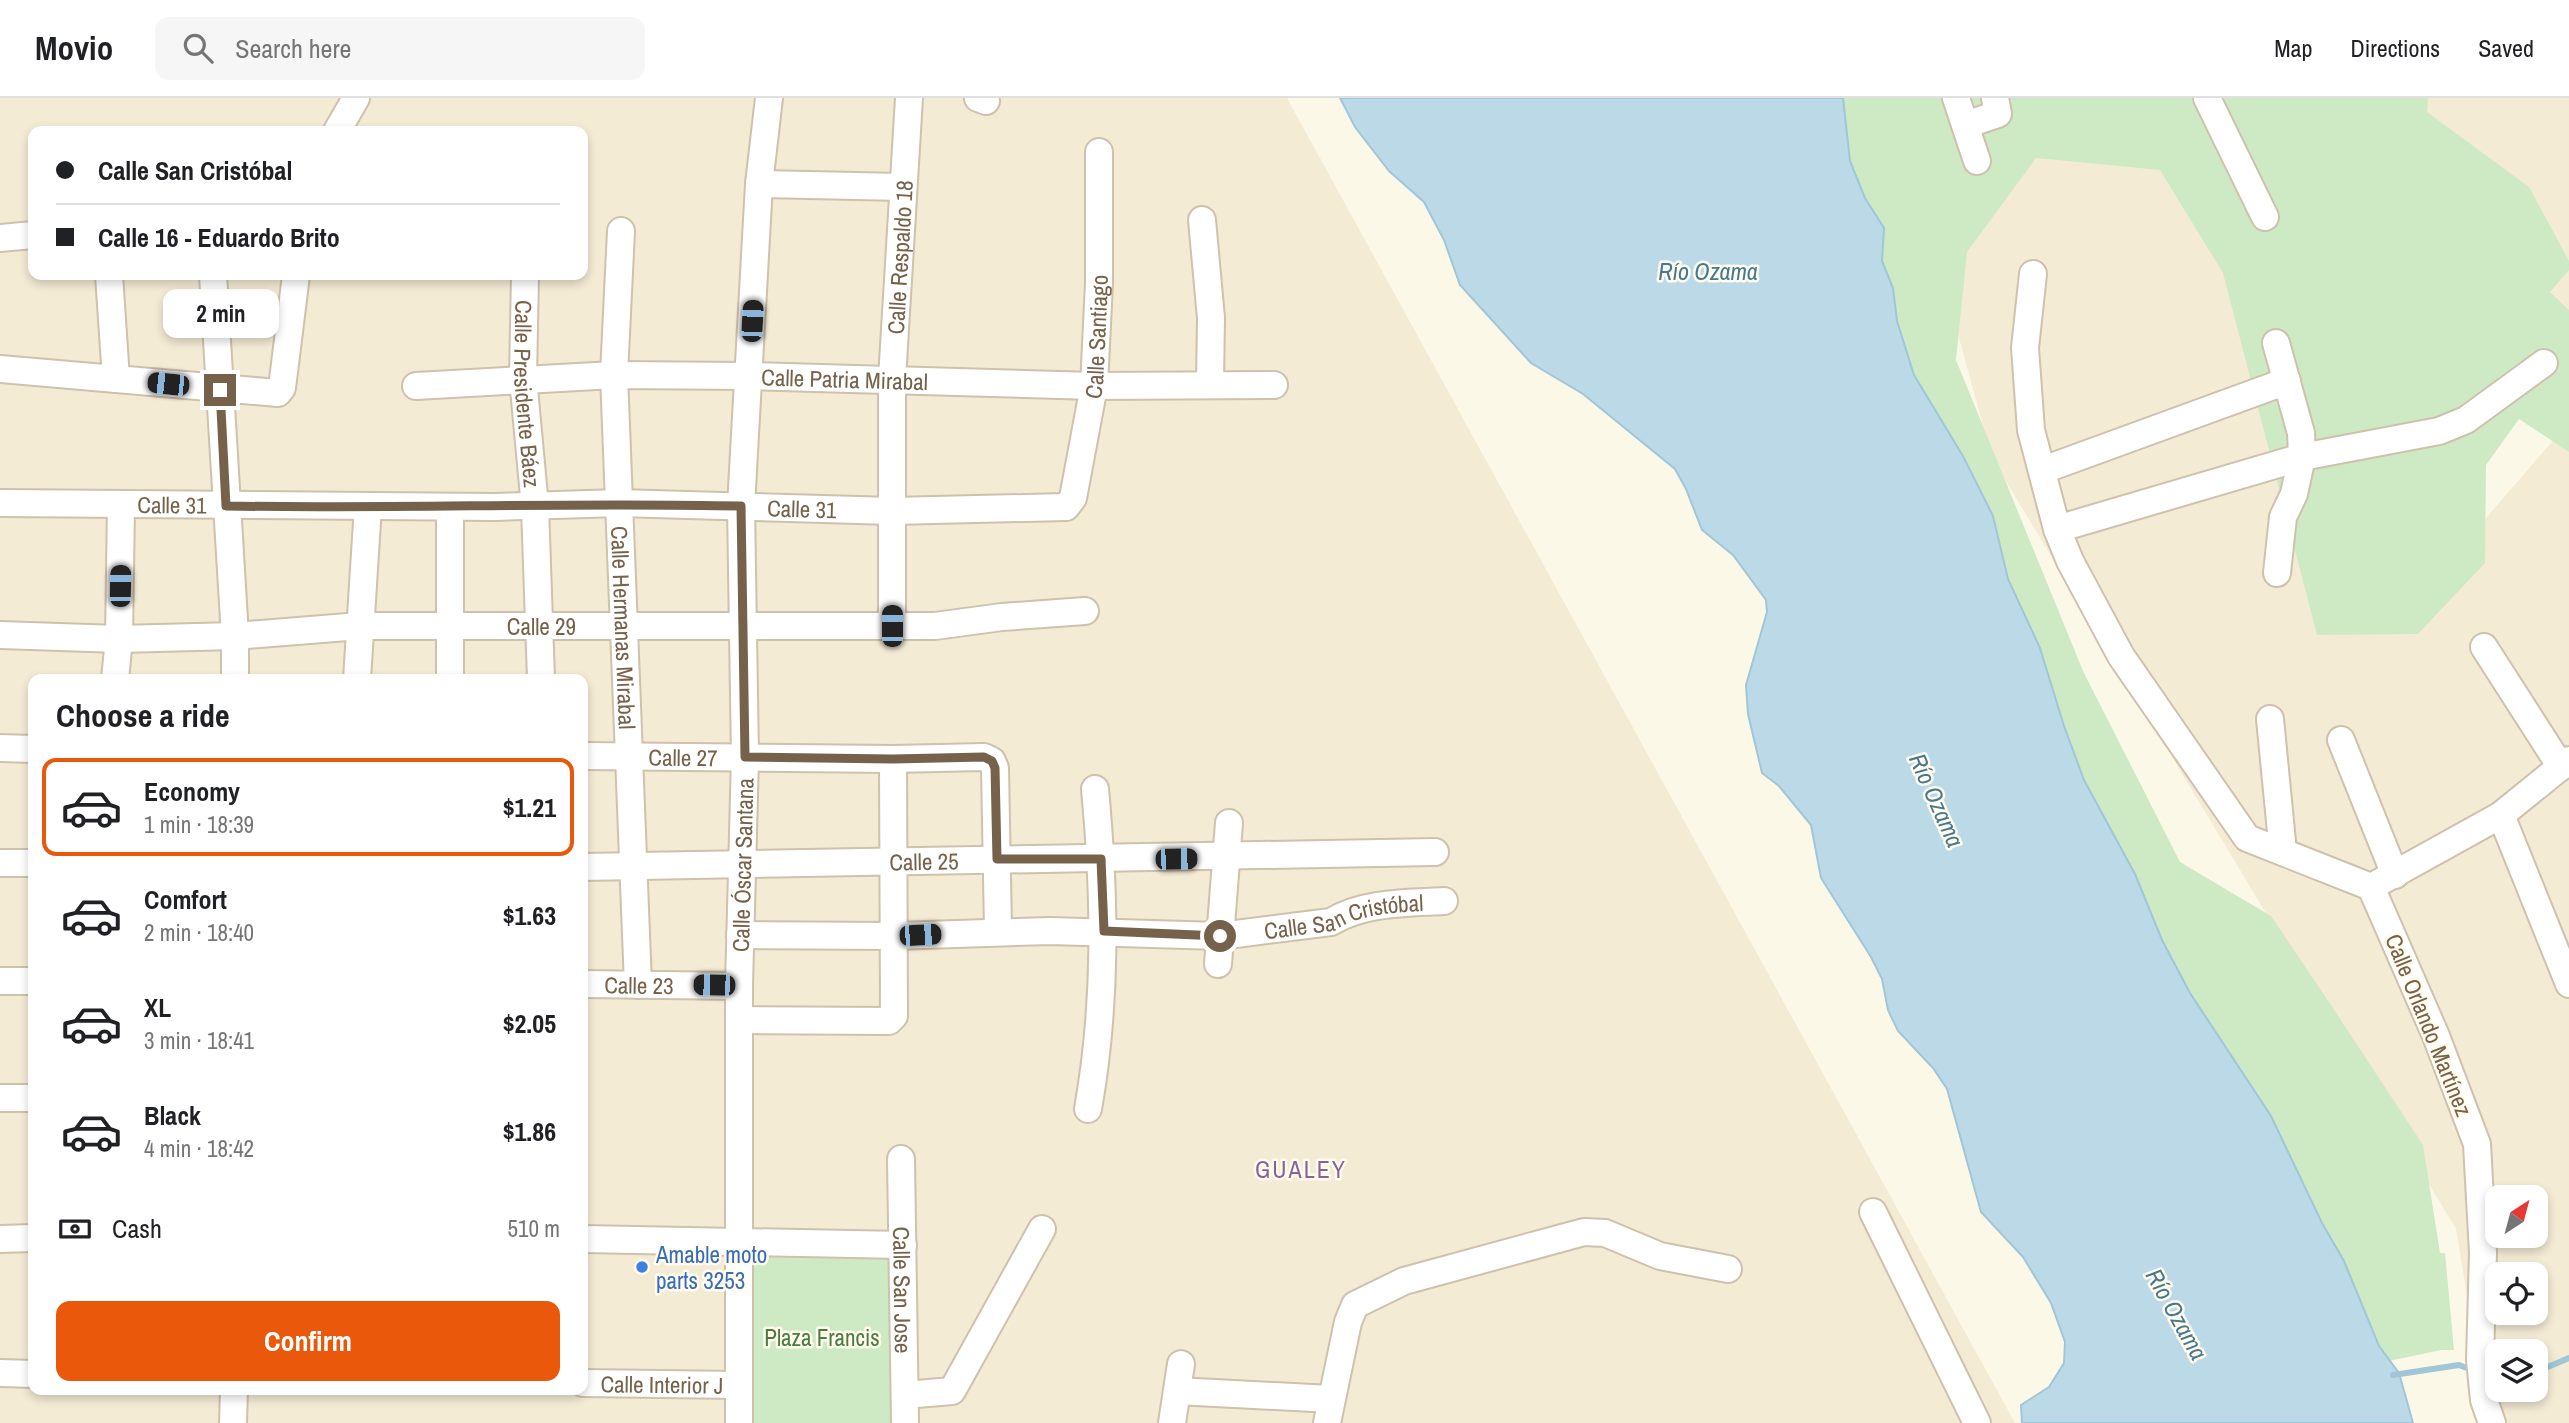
<!DOCTYPE html>
<meta charset="utf-8">
<style>
:root{--surface:#fff;--page:#f6f6f6;--text:#202124;--muted:#757577;--line:#e0e0e0;--accent:#ea580c}
body{margin:0;font-family:"Archivo Narrow",sans-serif;background:var(--page);color:var(--text);height:100vh;display:flex;flex-direction:column;font-size:26px;white-space:nowrap}
*{box-sizing:border-box;margin:0}
p{font-size:23px;color:var(--muted)}
.icon{flex:none;width:38px;height:38px;fill:none;stroke:currentColor;stroke-width:2;stroke-linecap:round;stroke-linejoin:round}
.map{position:relative;flex:1;overflow:hidden}
.sheet{position:absolute;left:28px;top:576px;width:560px;height:721px;display:flex;flex-direction:column;background:var(--surface);border-radius:14px;box-shadow:0 4px 10px #0003}
.sheet>*{flex:none}
.hud{position:absolute;left:28px;top:28px;width:560px;height:154px;border-radius:14px;box-shadow:0 4px 10px #0003;display:grid;align-content:center;height:154px;padding:0 28px;background:var(--surface)}
.needle{width:46px;rotate:36deg}
.tools{position:absolute;left:2485px;top:1087px;display:grid;gap:14px}
.tools a{display:grid;place-items:center;width:63px;height:63px;border-radius:14px;background:var(--surface);box-shadow:0 4px 10px #0003;font-size:35px}
.end{position:absolute;width:32px;height:32px;margin:-16px;border:9px solid #76624b;background:#fff;box-shadow:0 0 0 4px #fff}
.from{border-radius:50%}
.bubble{position:absolute;height:49px;border-radius:14px;background:var(--surface);box-shadow:0 4px 10px #0003;font-size:23px;font-weight:700;line-height:49px;text-align:center}
.car{position:absolute;width:21px;height:42px;margin:-21px -10px;border-radius:9px;box-shadow:0 0 5px 2px #0007;background:linear-gradient(#222 24%,#8ab4d8 0 40%,#222 0 76%,#8ab4d8 0 86%,#222 0)}
.hud b{display:flex;align-items:center;gap:24px;height:66px;font-size:26px}
.hud b+b{border-top:2px solid var(--line)}
.hud i{width:18px;height:18px;background:var(--text)}
ul{padding:0;list-style:none}
li{display:flex;align-items:center;gap:21px;height:98px;margin:0 14px 10px;padding:0 14px;border:4px solid transparent;border-radius:14px}
li div{flex:1}
li b{display:block;font-size:26px}
li em{font-style:normal;font-weight:700}
li.selected{border-color:var(--accent)}
li>.icon{width:63px;height:63px;stroke-width:1.5}
h2{padding:0 28px;font-size:32px;line-height:84px}
.pay{display:flex;align-items:center;gap:18px;height:77px;padding:0 28px;font-size:26px}
.pay p{margin-inline-start:auto}
.primary-button{display:flex;gap:14px;margin-top:auto;padding:14px 28px}
.primary-button a{flex:1;height:80px;border-radius:14px;background:var(--accent);color:#fff;font-size:28px;font-weight:700;line-height:80px;text-align:center}
header{display:flex;align-items:center;gap:42px;box-sizing:border-box;height:98px;padding:0 35px;background:var(--surface);border-bottom:2px solid var(--line)}
header strong{font-size:33px}
nav{display:flex;gap:38px;margin-inline-start:auto;font-size:24px}
.search{width:490px;height:63px;background:var(--page);display:flex;align-items:center;gap:18px;box-sizing:border-box;padding:0 24px;border-radius:14px;color:var(--muted);font-size:26px}
.map>svg:first-child{display:block}
.residential{fill:#f4ebd5;fill-rule:evenodd}
.green{fill:#cdeac5}
.water{fill:#bbd9e6;stroke:#a1c6d8;stroke-width:2}
.lines{fill:none;stroke-linecap:round;stroke-linejoin:round}
.stream{stroke:#a1c6d8;stroke-width:6}
.minor-casing{stroke:#cec1ad;stroke-width:30}
.minor{stroke:#fff;stroke-width:26}
.route{stroke:#76624b;stroke-width:9}
.shop-dot{fill:#3f7fe0;stroke:#fffbed;stroke-width:2.5}
.labels{text-anchor:middle;dominant-baseline:central;stroke-width:5;stroke-linejoin:round;paint-order:stroke}
.street-label{font-size:23px;fill:#76624b;stroke:#fffbed}
.shop-label{font-size:23px;fill:#366cbe;stroke:#fffbed;text-anchor:start}
.park-label{font-size:23px;fill:#4a7c42;stroke:#fffbed}
.water-label{font-size:24px;font-style:italic;fill:#477891;stroke:#fffbed}
.neighbourhood-label{font-size:24px;letter-spacing:2px;fill:#8b6293;stroke:#fffbed}
</style>
<header>
<strong>Movio</strong>
<div class="search"><svg class="icon" aria-label="search" viewBox="0 0 24 24"><circle cx="10" cy="10" r="6"/><path d="M15 15l6 6"/></svg>Search here</div>
<nav><a>Map</a><a>Directions</a><a>Saved</a></nav>
</header>
<div class="map">
<svg width="2569" height="1325" viewBox="0 0 2569 1325">
<rect width="100%" height="100%" fill="#fcf8e7"/>
<path class="residential" d="M0 0H1287L2015 1325H0ZM33 33H583V177H33ZM33 581H583V1292H33Z
M1893 0H2208L2435 479 2569 324V1325H2488L2456 1131 1992 360ZM2497 1099H2536V1138H2497ZM2497 1176H2536V1214H2497ZM2497 1253H2536V1292H2497Z
M2360 0H2569V251Z"/>
<path class="green" d="M1843 0H2428L2427 14 2529 89 2569 163V172L2550 194 2569 212V354L2519 321 2486 367 2485 465 2418 536 2317 537 2223 175 2160 72 2036 60 1967 154 1956 262 2083 573 2180 764 2271 818 2329 904 2423 1047 2440 1155H2445L2454 1252H2441L2389 1263 2379 1248 2344 1163 2322 1125 2271 1018 2190 895 2162 842 2135 776 2084 682 2064 628 2040 550 2008 481 1993 418 1964 358 1914 277 1897 223 1893 190 1882 163 1884 130 1865 100 1850 63Z
M747 1149 896 1153 898 1325H745Z"/>
<path class="water" d="M1340 0H1843L1850 63 1865 100 1884 130 1882 163 1893 190 1897 223 1914 277 1963 358 1993 418 2008 481 2040 550 2064 628 2084 682 2135 776 2162 842 2190 895 2271 1018 2322 1125 2344 1163 2379 1248 2399 1275 2413 1325H2022L2021 1307 2049 1289 2064 1265 2065 1244 2051 1205 2023 1159 1981 1114 1947 991 1933 970 1898 933 1888 912 1882 881 1871 859 1821 780 1811 727 1779 688 1762 675 1748 616 1746 587 1767 514 1766 502 1733 457 1702 432 1686 391 1675 371 1583 296 1531 265 1460 187 1444 142 1424 104 1389 73 1355 29Z"/>
<g class="lines">
<path class="stream" d="M2536 1274 2569 1260
M2393 1277 2459 1267 2475 1273"/>
<g class="minor-casing">
<g id="minor">
<path d="M978 0 986 3"/>
<path d="M1956 0 1977 63"/>
<path d="M2207 0 2265 119"/>
<path d="M1965 27 1998 16 1995 0"/>
<path d="M337 33 356 0"/>
<path d="M759 86 902 89"/>
<path d="M1202 122 1211 220 1210 285"/>
<path id="s1" d="M621 133 614 277 638 887"/>
<path d="M0 140 33 137"/>
<path d="M2033 176 2025 250 2031 332 2057 431 2070 463 2121 558 2247 740 2371 789"/>
<path d="M109 177 116 281"/>
<path d="M213 177 235 538V581"/>
<path id="s2" d="M525 177 523 280 535 409 541 581"/>
<path d="M0 271 278 295 282 290 296 177"/>
<path id="s3" d="M416 288 614 277 749 278 1094 288 1274 287"/>
<path d="M2043 372 2287 283"/>
<path id="s4" d="M0 405 495 409 619 405 892 413 1066 409 1073 400 1094 288 1099 185V54"/>
<path d="M2057 431 2302 359 2301 335 2276 245"/>
<path d="M2277 475 2283 419 2294 396 2302 359 2439 333 2466 322 2544 265"/>
<path id="s5" d="M892 528V281L909 0"/>
<path id="s6" d="M0 537 119 541 235 538 360 528H935L1002 519 1085 513"/>
<path d="M2484 549 2561 669"/>
<path d="M115 581 119 541 121 407"/>
<path d="M357 581 368 408"/>
<path d="M450 581V409"/>
<path d="M2270 621 2283 754"/>
<path d="M2341 642 2395 777"/>
<path d="M0 650 33 651"/>
<path id="s7" d="M583 658 893 661 984 659 992 663 995 670 998 833"/>
<path d="M2501 717 2569 886"/>
<path d="M0 765H33"/>
<path id="s8" d="M583 769 1435 754"/>
<path id="s9" d="M740 837 894 838 1050 833 1220 838 1331 824C1363 804 1407 805 1444 803"/>
<path d="M1218 866 1229 725"/>
<path d="M0 883H33"/>
<path id="s10" d="M583 886 739 888"/>
<path d="M740 922 889 923 894 918 893 661"/>
<path d="M0 1000H33"/>
<path d="M1088 1011C1107 904 1105 799 1095 691"/>
<path id="s11" d="M901 1061 905 1325"/>
<path d="M1873 1114 1977 1325"/>
<path d="M0 1141 33 1140"/>
<path d="M583 1141 903 1147"/>
<path d="M0 1275 33 1276"/>
<path id="s12" d="M583 1285 739 1287"/>
<path d="M1177 1293 1331 1301"/>
<path d="M905 1297 952 1293 1042 1131"/>
<path d="M233 1325 234 1292"/>
<path id="s13" d="M739 1325V888L745 659 741 408 759 86 769 0"/>
<path d="M1172 1325 1181 1266"/>
<path d="M1327 1325 1348 1224 1355 1207 1404 1183 1584 1134 1605 1135 1660 1158 1728 1171"/>
<path d="M2492 1325 2484 1302 2480 1262 2483 1155 2477 1046 2436 938 2371 789 2501 717 2569 662"/>
</g>
</g>
<use href="#minor" class="minor"/>
</g>
<g class="lines">
<path class="route" d="M220 292 226 408C398 411 569 404 741 408L745 659 893 661 984 659 992 663 995 670 997 761H1101L1104 833 1220 838"/>
</g>
<circle class="shop-dot" cx="642" cy="1169" r="7"/>
<g class="labels">
<g class="street-label">
<text stroke="none"><textPath href="#s5" startOffset="369">Calle Respaldo 18</textPath></text>
<text stroke="none"><textPath href="#s4" startOffset="1241">Calle Santiago</textPath></text>
<text stroke="none"><textPath href="#s3" startOffset="429">Calle Patria Mirabal</textPath></text>
<text stroke="none"><textPath href="#s2" startOffset="119">Calle Presidente Báez</textPath></text>
<text stroke="none"><textPath href="#s4" startOffset="172">Calle 31</textPath></text>
<text stroke="none"><textPath href="#s4" startOffset="802">Calle 31</textPath></text>
<text stroke="none"><textPath href="#s6" startOffset="542">Calle 29</textPath></text>
<text stroke="none"><textPath href="#s1" startOffset="397">Calle Hermanas Mirabal</textPath></text>
<text stroke="none"><textPath href="#s7" startOffset="100">Calle 27</textPath></text>
<text stroke="none"><textPath href="#s8" startOffset="341">Calle 25</textPath></text>
<text stroke="none"><textPath href="#s13" startOffset="558">Calle Óscar Santana</textPath></text>
<text stroke="none"><textPath href="#s9" startOffset="606">Calle San Cristóbal</textPath></text>
<text stroke="none"><textPath href="#s10" startOffset="56">Calle 23</textPath></text>
<text transform="translate(2429 927) rotate(68)">Calle Orlando Martínez</text>
<text stroke="none"><textPath href="#s11" startOffset="131">Calle San Jose</textPath></text>
<text stroke="none"><textPath href="#s12" startOffset="79">Calle Interior J</textPath></text>
</g>
<g class="shop-label">
<text x="656" y="1156">Amable moto<tspan x="656" dy="26">parts 3253</tspan></text>
</g>
<g class="park-label">
<text x="822" y="1239">Plaza Francis</text>
</g>
<g class="water-label">
<text x="1708" y="173">Río Ozama</text>
<text transform="translate(1937 702) rotate(66)">Río Ozama</text>
<text transform="translate(2177 1216) rotate(61)">Río Ozama</text>
</g>
<g class="neighbourhood-label">
<text x="1301" y="1071">GUALEY</text>
</g>
</g>
</svg>
<div class="tools">
<a><svg class="needle" viewBox="-14 -14 28 28"><path d="M0-13l5 13h-10z" fill="#e53935"/><path d="M0 13l5-13h-10z" fill="#757577"/></svg></a>
<a><svg class="icon" aria-label="locate" viewBox="0 0 24 24"><circle cx="12" cy="12" r="6"/><path d="M12 2v4M12 18v4M2 12h4M18 12h4"/></svg></a>
<a><svg class="icon" aria-label="layers" viewBox="0 0 24 24"><path d="M12 4l9 5-9 5-9-5zM3 14l9 5 9-5"/></svg></a>
</div>
<i class="end from" style="left:1220px;top:838px"></i>
<i class="end" style="left:220px;top:292px"></i>
<div class="bubble" style="left:163px;top:191px;width:116px">2 min</div>
<i class="car" style="left:752px;top:223px;rotate:3deg"></i>
<i class="car" style="left:168px;top:286px;rotate:276deg"></i>
<i class="car" style="left:120px;top:488px;rotate:1deg"></i>
<i class="car" style="left:892px;top:528px;rotate:0deg"></i>
<i class="car" style="left:1176px;top:761px;rotate:89deg"></i>
<i class="car" style="left:920px;top:837px;rotate:87deg"></i>
<i class="car" style="left:714px;top:887px;rotate:271deg"></i>
<div class="hud">
<b><i class="from"></i>Calle San Cristóbal</b>
<b><i></i>Calle 16 - Eduardo Brito</b>
</div>
<section class="sheet">
<h2>Choose a ride</h2>
<ul>
<li class="selected"><svg class="icon" aria-label="car" viewBox="0 0 24 24"><path d="M5 17H2v-5l4-1 3-4h7l3 4 3 1v5h-3M9 17h6M6 11h13"/><circle cx="7" cy="17" r="2"/><circle cx="17" cy="17" r="2"/></svg><div><b>Economy</b><p>1 min · 18:39</p></div><em>$1.21</em></li>
<li><svg class="icon" aria-label="car" viewBox="0 0 24 24"><path d="M5 17H2v-5l4-1 3-4h7l3 4 3 1v5h-3M9 17h6M6 11h13"/><circle cx="7" cy="17" r="2"/><circle cx="17" cy="17" r="2"/></svg><div><b>Comfort</b><p>2 min · 18:40</p></div><em>$1.63</em></li>
<li><svg class="icon" aria-label="car" viewBox="0 0 24 24"><path d="M5 17H2v-5l4-1 3-4h7l3 4 3 1v5h-3M9 17h6M6 11h13"/><circle cx="7" cy="17" r="2"/><circle cx="17" cy="17" r="2"/></svg><div><b>XL</b><p>3 min · 18:41</p></div><em>$2.05</em></li>
<li><svg class="icon" aria-label="car" viewBox="0 0 24 24"><path d="M5 17H2v-5l4-1 3-4h7l3 4 3 1v5h-3M9 17h6M6 11h13"/><circle cx="7" cy="17" r="2"/><circle cx="17" cy="17" r="2"/></svg><div><b>Black</b><p>4 min · 18:42</p></div><em>$1.86</em></li>
</ul>
<div class="pay"><svg class="icon" aria-label="cash" viewBox="0 0 24 24"><path d="M3 7h18v10H3z"/><circle cx="12" cy="12" r="2"/></svg>Cash<p>510 m</p></div>
<div class="primary-button"><a>Confirm</a></div>
</section>
</div>
